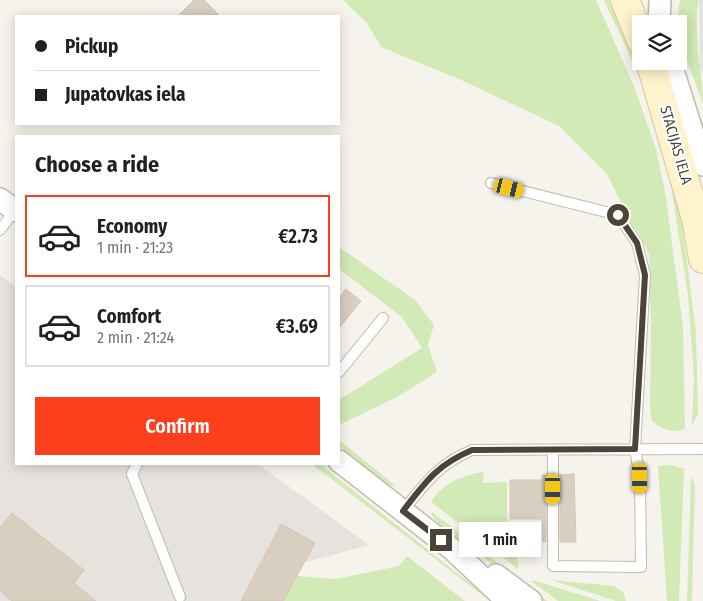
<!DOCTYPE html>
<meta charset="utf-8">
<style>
:root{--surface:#fff;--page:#f6f6f6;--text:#202124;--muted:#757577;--line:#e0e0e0;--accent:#fc3f1d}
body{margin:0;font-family:"Fira Sans Condensed",sans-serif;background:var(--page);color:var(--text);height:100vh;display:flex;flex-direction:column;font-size:19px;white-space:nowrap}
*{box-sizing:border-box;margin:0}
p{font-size:16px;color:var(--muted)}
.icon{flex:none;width:28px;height:28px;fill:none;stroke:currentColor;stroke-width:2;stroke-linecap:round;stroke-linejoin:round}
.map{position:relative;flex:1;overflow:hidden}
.side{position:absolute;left:15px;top:135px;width:325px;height:330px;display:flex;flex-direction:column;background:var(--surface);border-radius:0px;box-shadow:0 2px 12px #0003}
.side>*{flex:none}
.banner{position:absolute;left:15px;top:15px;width:325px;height:110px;border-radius:0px;box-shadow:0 2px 12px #0003;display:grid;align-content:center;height:110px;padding:0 20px;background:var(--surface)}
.tools{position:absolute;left:632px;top:15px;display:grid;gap:10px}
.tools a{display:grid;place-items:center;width:55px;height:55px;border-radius:0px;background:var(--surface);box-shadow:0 2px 12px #0003;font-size:25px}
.end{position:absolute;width:22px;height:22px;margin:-11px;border:6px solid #4b4439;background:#fff;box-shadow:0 0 0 2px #fff}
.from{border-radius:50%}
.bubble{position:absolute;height:35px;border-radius:0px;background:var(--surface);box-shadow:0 2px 12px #0003;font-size:16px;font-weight:600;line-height:35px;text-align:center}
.car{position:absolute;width:15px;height:30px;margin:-15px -8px;border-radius:6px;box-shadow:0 0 4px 1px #0007;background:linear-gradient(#f5c518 24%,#345 0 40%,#f5c518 0 76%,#345 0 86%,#f5c518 0)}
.banner b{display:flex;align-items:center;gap:18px;height:48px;font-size:19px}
.banner b+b{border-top:1px solid var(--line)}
.banner i{width:12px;height:12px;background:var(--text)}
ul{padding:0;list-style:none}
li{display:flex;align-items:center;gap:15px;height:82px;margin:0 10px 8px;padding:0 10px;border:2px solid var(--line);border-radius:0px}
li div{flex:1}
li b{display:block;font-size:19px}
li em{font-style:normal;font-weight:600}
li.active{border-color:var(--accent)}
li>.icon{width:45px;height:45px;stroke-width:1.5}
h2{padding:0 20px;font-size:22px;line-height:60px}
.primary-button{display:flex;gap:10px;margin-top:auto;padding:10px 20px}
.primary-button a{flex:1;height:58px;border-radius:0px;background:var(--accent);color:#fff;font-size:20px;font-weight:600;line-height:58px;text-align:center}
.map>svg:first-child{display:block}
.industrial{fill:#e6e2dd}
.green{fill:#d2eab5}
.parking{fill:#e5e3e0}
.building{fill:#d8cfc1;stroke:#d3c7b4}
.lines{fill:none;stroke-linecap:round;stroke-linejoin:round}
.service-casing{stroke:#c2bbae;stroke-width:12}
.minor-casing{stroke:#c2bbae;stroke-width:24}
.secondary-casing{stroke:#d6c79b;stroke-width:30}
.service{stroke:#fff;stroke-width:10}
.minor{stroke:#fff;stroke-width:21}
.secondary{stroke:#fff3cd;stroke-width:28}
.route{stroke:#4b4439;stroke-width:6}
.labels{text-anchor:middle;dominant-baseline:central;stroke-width:4;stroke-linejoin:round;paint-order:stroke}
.street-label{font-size:15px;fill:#4b4439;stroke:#fff}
</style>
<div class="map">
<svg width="703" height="601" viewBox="0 0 703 601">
<rect width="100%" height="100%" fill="#f6f3ec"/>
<path class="industrial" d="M0 275 16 287V464H258L369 545 281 569 266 601H0Z"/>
<path class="green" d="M343 0H596L633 84 656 149 666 198 683 327 685 429C673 434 661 429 652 421L650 409 651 322 649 254 640 235 631 223 607 174 559 126 461 80 381 47 367 23Z
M604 0H609L637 64 678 190 696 333 698 413 692 425 694 378 688 295 667 159 639 76Z
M680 0H699C692 32 703 71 703 104 692 72 673 34 680 0Z
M339 247 415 300 434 325 428 345 437 372 397 397 339 425V400L422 348 402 317 339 269Z
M339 440 396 486 387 485 339 447Z
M312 464H320L492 601H490Z
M670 465 684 469 679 601H667L658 466Z
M484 472 483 483 507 482V523L516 524 518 569 431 502C443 483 462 475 484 472Z
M691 476 695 486 692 601H687Z
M431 511 547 601H541L440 525 432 516Z
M407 556 465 601H283L297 576 335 579 399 566Z
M551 580 614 586 623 592 626 601H616Z
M531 581H536L600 601H558Z"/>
<path class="parking" d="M699 0H703V77L700 66Z"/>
<path class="building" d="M194 0H204L220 16H178Z
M346 289 361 301 339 328V298Z
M574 474 576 542H560V475Z
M542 475H546V542H543L542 519H510V480H542Z
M12 513 84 570 74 583 96 601H12L0 591V528Z
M281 524 315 543 283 601H241Z"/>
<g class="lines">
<g class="service-casing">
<path id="service" d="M491 183 618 215 637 243 645 275 635 449 640 478 641 567 553 566V451
M0 230 15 210
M339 372 383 318
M137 464 132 474 180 597
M403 511C425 483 439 464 472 450L703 449"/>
</g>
<g class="minor-casing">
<path id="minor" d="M659 24 660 0
M670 61 703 165
M0 199 16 211
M339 461 453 550 507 601
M496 575 531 601"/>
</g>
<g class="secondary-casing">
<path id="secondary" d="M625 0 641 40
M650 61 697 222 703 259"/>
</g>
<use href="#service" class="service"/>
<use href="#minor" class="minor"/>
<use href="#secondary" class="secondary"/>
</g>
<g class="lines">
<path class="route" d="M441 540 403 511C426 481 437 465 472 450L635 449 645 275 637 243 618 215"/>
</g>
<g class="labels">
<g class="street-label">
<text transform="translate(676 145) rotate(74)">STACIJAS IELA</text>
</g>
</g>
</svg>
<div class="tools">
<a><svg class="icon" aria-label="layers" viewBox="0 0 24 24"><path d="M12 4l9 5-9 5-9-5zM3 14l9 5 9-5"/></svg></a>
</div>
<i class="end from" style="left:618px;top:215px"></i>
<i class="end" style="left:441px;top:540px"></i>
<div class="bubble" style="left:459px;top:522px;width:82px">1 min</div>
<i class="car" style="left:509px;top:188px;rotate:104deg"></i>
<i class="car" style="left:640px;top:478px;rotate:179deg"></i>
<i class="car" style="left:553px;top:489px;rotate:180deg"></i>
<div class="banner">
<b><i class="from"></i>Pickup</b>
<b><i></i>Jupatovkas iela</b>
</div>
<section class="side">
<h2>Choose a ride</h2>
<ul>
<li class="active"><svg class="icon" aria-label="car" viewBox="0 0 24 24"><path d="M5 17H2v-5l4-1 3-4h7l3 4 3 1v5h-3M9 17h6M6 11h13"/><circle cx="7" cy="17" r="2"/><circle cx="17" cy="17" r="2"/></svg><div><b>Economy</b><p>1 min · 21:23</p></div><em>€2.73</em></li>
<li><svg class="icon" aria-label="car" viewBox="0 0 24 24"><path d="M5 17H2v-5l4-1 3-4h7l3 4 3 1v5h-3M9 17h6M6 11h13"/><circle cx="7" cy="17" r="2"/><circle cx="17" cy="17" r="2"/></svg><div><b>Comfort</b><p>2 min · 21:24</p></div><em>€3.69</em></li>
</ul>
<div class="primary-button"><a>Confirm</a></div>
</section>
</div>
